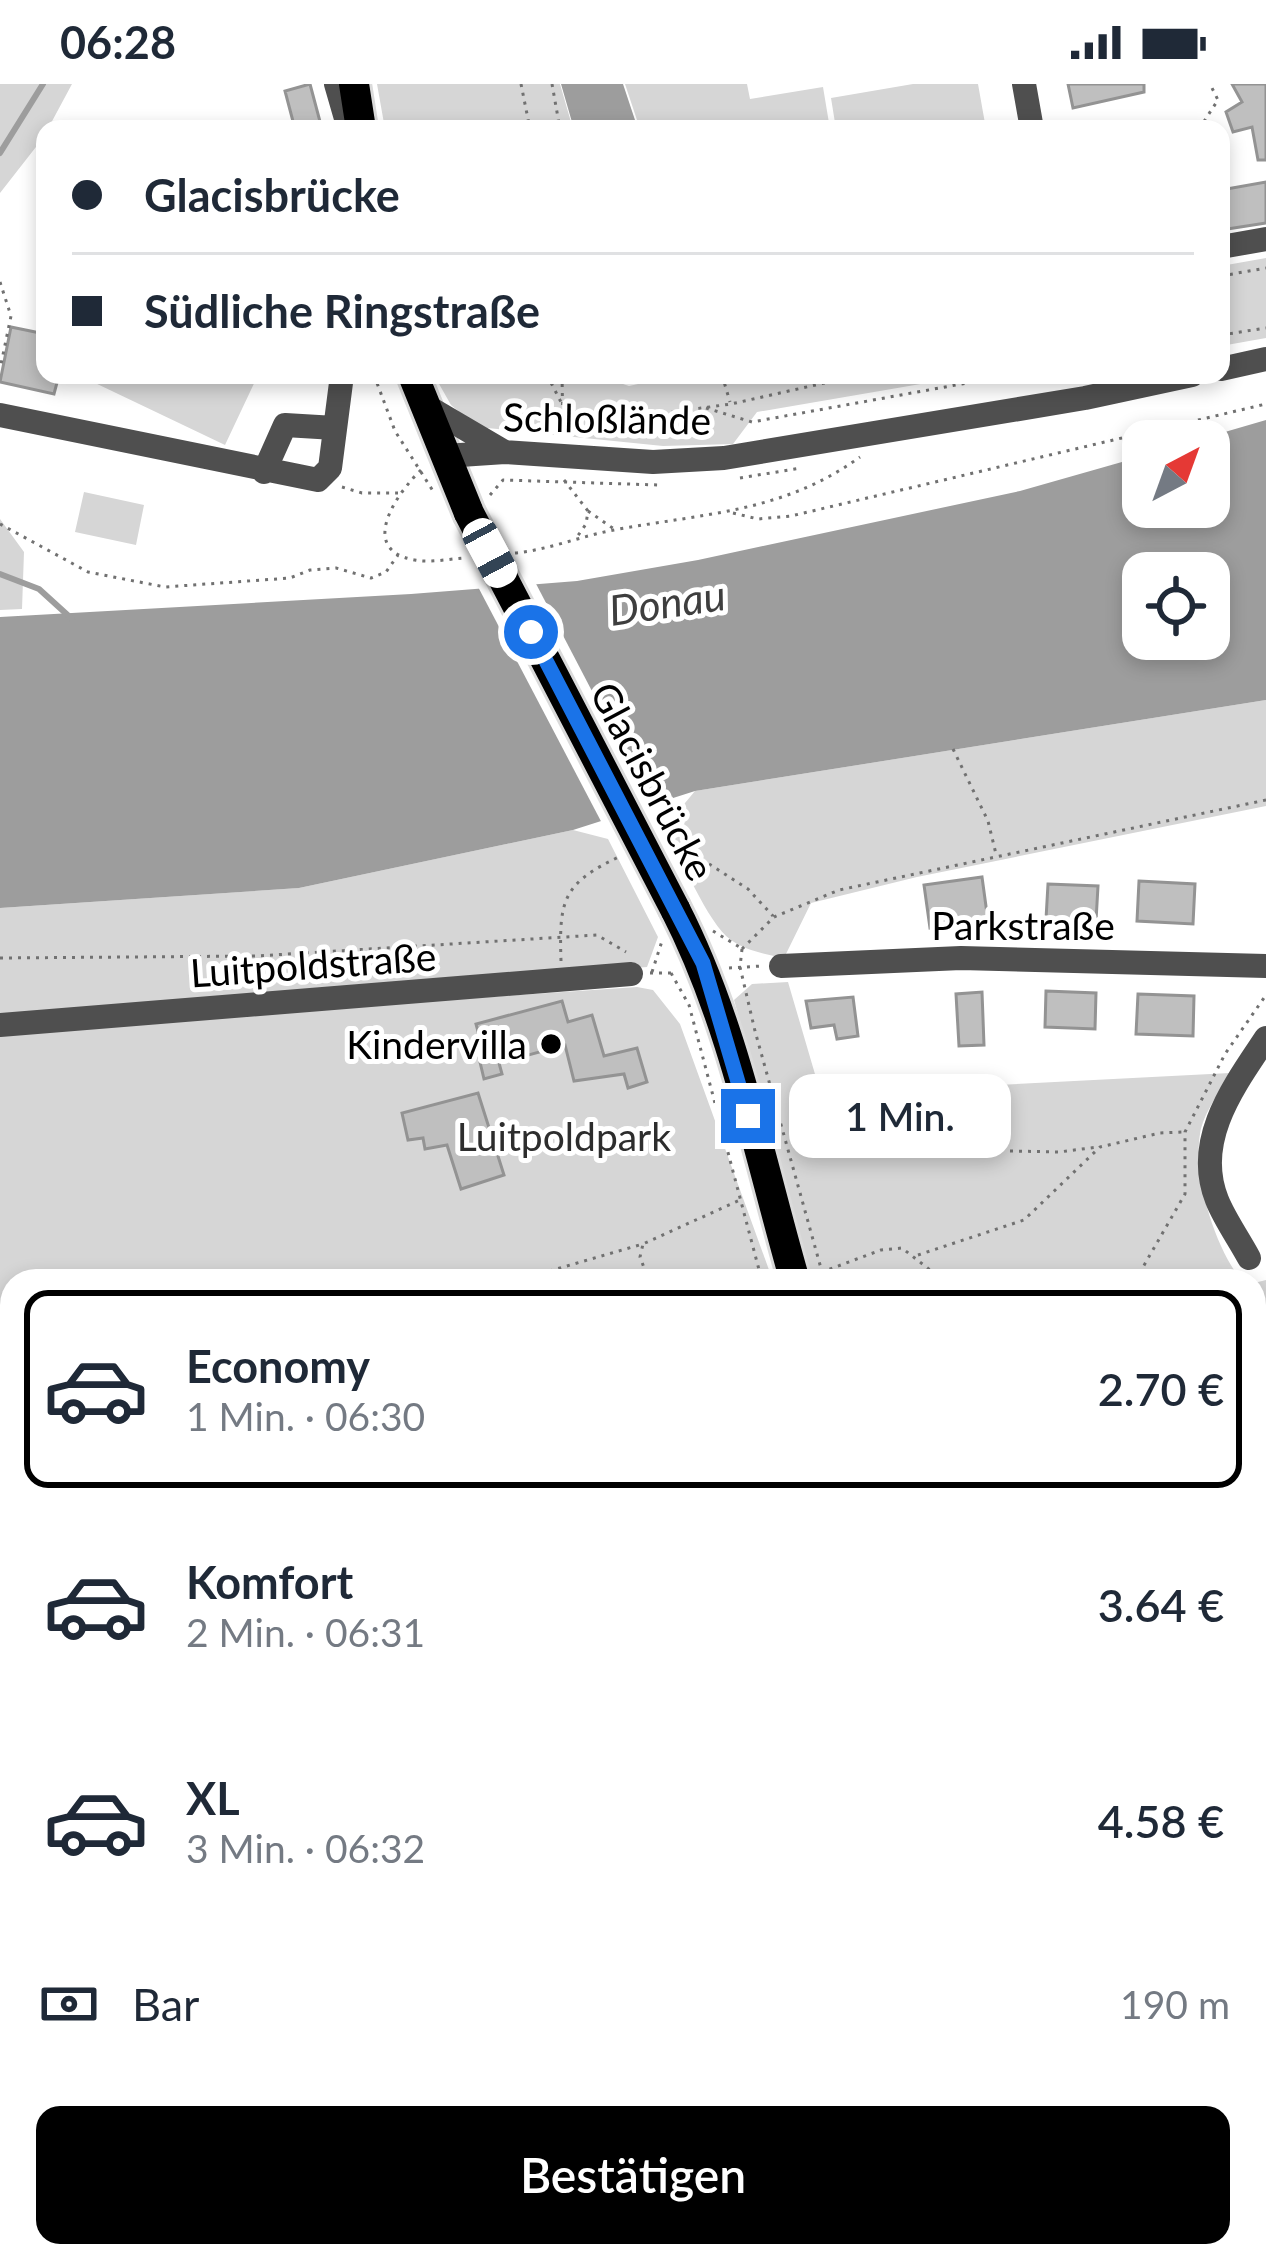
<!DOCTYPE html>
<html lang="de">
<meta charset="utf-8">
<style>
:root{--surface:#fff;--page:#f6f6f7;--text:#1f2937;--muted:#747a83;--line:#e0e1e3;--accent:#000}
body{margin:0;font-family:Lato,sans-serif;background:var(--page);color:var(--text);height:100vh;display:flex;flex-direction:column;font-size:45px;white-space:nowrap}
*{box-sizing:border-box;margin:0}
p{font-size:39px;color:var(--muted)}
.icon{flex:none;width:66px;height:66px;fill:none;stroke:currentColor;stroke-width:2;stroke-linecap:round;stroke-linejoin:round}
.map{position:relative;flex:1;overflow:hidden}
.drawer{position:absolute;left:0px;top:1185px;width:1266px;height:999px;display:flex;flex-direction:column;background:var(--surface);border-radius:36px 36px 0 0;box-shadow:0 6px 18px #0003}
.drawer>*{flex:none}
.guide{position:absolute;left:36px;top:36px;width:1194px;height:264px;border-radius:24px;box-shadow:0 6px 18px #0003;display:grid;align-content:center;height:264px;padding:0 36px;background:var(--surface)}
.needle{width:78px;rotate:41deg}
.tools{position:absolute;left:1122px;top:336px;display:grid;gap:24px}
.tools a{display:grid;place-items:center;width:108px;height:108px;border-radius:24px;background:var(--surface);box-shadow:0 6px 18px #0003;font-size:60px}
.end{position:absolute;width:54px;height:54px;margin:-27px;border:15px solid #1a73e8;background:#fff;box-shadow:0 0 0 6px #fff}
.from{border-radius:50%}
.bubble{position:absolute;height:84px;border-radius:24px;background:var(--surface);box-shadow:0 6px 18px #0003;font-size:39px;font-weight:600;line-height:84px;text-align:center}
.car{position:absolute;width:36px;height:72px;margin:-36px -18px;border-radius:15px;box-shadow:0 0 9px 3px #0007;background:linear-gradient(#fff 24%,#345 0 40%,#fff 0 76%,#345 0 86%,#fff 0)}
.guide b{display:flex;align-items:center;gap:42px;height:114px;font-size:45px}
.guide b+b{border-top:3px solid var(--line)}
.guide i{width:30px;height:30px;background:var(--text)}
ul{padding:21px 0 0;list-style:none}
li{display:flex;align-items:center;gap:36px;height:198px;margin:0 24px 18px;padding:0 12px;border:6px solid transparent;border-radius:24px}
li div{flex:1}
li b{display:block;font-size:45px}
li em{font-style:normal;font-weight:600}
li.on{border-color:var(--accent)}
li>.icon{width:108px;height:108px;stroke-width:1.5}
.pay{display:flex;align-items:center;gap:30px;height:132px;padding:0 36px;font-size:45px}
.pay p{margin-inline-start:auto}
.primary-button{display:flex;gap:24px;margin-top:auto;padding:24px 36px}
.primary-button a{flex:1;height:138px;border-radius:24px;background:var(--accent);color:#fff;font-size:48px;font-weight:600;line-height:138px;text-align:center}
.status{display:flex;justify-content:space-between;align-items:center;height:84px;padding:0 60px;background:var(--surface);direction:ltr}
.status svg{height:33px;fill:currentColor}
.map>svg:first-child{display:block}
.green{fill:#d6d6d6}
.water{fill:#9d9d9d;fill-rule:evenodd}
.pier{fill:#fff}
.lines{fill:none;stroke-linecap:round;stroke-linejoin:round}
.stream{stroke:#9d9d9d;stroke-width:6}
.building{fill:#bfbfbf;stroke:#939393;stroke-width:3}
.major-casing{stroke:#dbdbdb;stroke-width:36}
.path{stroke:#717171;stroke-width:3;stroke-dasharray:3 6;stroke-linecap:butt}
.minor{stroke:#4f4f4f;stroke-width:24}
.major{stroke:#000;stroke-width:30}
.major-bridge-casing{stroke:#dbdbdb;stroke-width:36;stroke-linecap:butt}
.major-bridge{stroke:#000;stroke-width:30}
.route{stroke:#1a73e8;stroke-width:15}
.poi-dot{fill:#000;stroke:#fff;stroke-width:4.5}
.labels{text-anchor:middle;dominant-baseline:central;stroke-width:10;stroke-linejoin:round;paint-order:stroke}
.street-label{font-size:39px;fill:#000;stroke:#fff}
.poi-label{font-size:39px;fill:#000;stroke:#fff;text-anchor:end}
.park-label{font-size:39px;fill:#2d2d2d;stroke:#fff}
.water-label{font-size:42px;font-style:italic;fill:#3e3e3e;stroke:#fff}
</style>
<div class="status"><b>06:28</b><svg viewBox="0 0 49 12"><path d="M0 12V9h3v3zM5 12V6h3v6zM10 12V3h3v9zM15 12V0h3v12zM26 1h20v11H26zM47 4h2v5h-2z"/></svg></div>
<div class="map">
<svg width="1266" height="2182" viewBox="0 0 1266 2182">
<rect width="100%" height="100%" fill="#fff"/>
<path class="green" d="M0 0H72L43 54 0 109Z
M377 0H560L573 45H385Z
M625 0H747L750 15 823 3 830 45H640Z
M913 0H978L986 45H836L831 14Z
M1266 174V254L1221 262V182Z
M96 291H258L225 361 93 298Z
M434 291H596L629 302 679 291H973L757 328 733 360 663 362 477 343 451 321Z
M84 408 144 421 136 461 75 448Z
M0 435 24 468 22 525 0 526Z
M1266 616V722L917 793 811 819 784 874C765 870 747 867 731 856 707 839 680 771 665 743L695 707Z
M573 746 608 755 658 853 647 883 0 934V824L299 804Z
M788 898 822 1014 881 1018 999 1001 1230 989C1220 1007 1203 1030 1200 1050 1193 1093 1215 1164 1242 1197H812L734 916 752 900Z
M637 903 653 906 680 940 773 1197H12V1804L0 1799V946Z
M1266 1196V1548L1254 1541V1199Z"/>
<path class="water" d="M561 0H623L638 45H574Z
M1266 336V616L695 707 573 746 299 804 0 824V533L411 510 577 497 698 476 1020 407 1143 372V423H1209V357H1194ZM1143 489H1209V555H1143Z"/>
<path class="pier" d="M533 494 654 726 604 743 476 499Z"/>
<g class="lines">
<path class="stream" d="M0 69 43 0
M0 490 39 505 72 535"/>
</g>
<path class="building" d="M310 0 322 45H295L285 7Z
M1068 0H1144V8L1073 24Z
M1232 0H1266V76H1258L1252 43 1233 48 1226 28 1242 18Z
M1266 98V139L1221 146V106Z
M11 243 45 250V291H59L54 310 0 298Z
M982 793 988 837 930 844 924 801Z
M1139 797 1195 800 1193 840 1137 837Z
M1048 800 1098 802 1096 837 1046 835Z
M1046 907 1096 909 1095 945 1045 943Z
M982 908 984 961 959 962 956 910Z
M1138 910 1194 912 1193 952 1136 950Z
M853 913 858 952 837 955 834 941 811 944 806 917Z
M562 917 568 938 592 931 604 972 637 964 647 998 628 1004 624 990 574 997 565 961 499 979 502 990 484 995 479 974 485 973 476 940Z
M478 1009 504 1091 461 1105 447 1061 425 1065 423 1054 408 1056 402 1029Z"/>
<g class="lines">
<g class="major-casing">
<path id="major" d="M354 0 361 45
M413 291 469 429
M675 825C734 940 759 1073 795 1197
M1254 1560 1266 1568
M1254 1605 1266 1613
M1254 1751 1266 1730
M1254 1801 1266 1783
M1254 1835 1266 1826
M1046 2182 1051 2172"/>
</g>
<path class="path" d="M521 0 530 45
M552 0 560 45
M1199 45 1218 16 1210 0
M1221 192 1266 184
M0 198 11 232 0 285
M1221 251 1266 244
M374 291 395 347 433 407
M547 291 562 320
M562 291 563 349
M722 291 730 318
M706 324 752 338 1011 291
M564 327 644 332 731 320 860 291
M421 386C398 408 356 466 415 476 430 479 448 475 464 474
M740 394 801 384
M564 396 588 427 586 440 577 453
M342 403 362 409H398
M490 411 503 396 658 401
M588 427 614 445
M733 429 758 435 791 432 1266 320
M0 440 88 488 165 503 290 494 310 486 336 484 371 494 386 488 398 471
M515 469C548 466 581 452 614 446 705 429 782 429 860 373
M953 665 988 737 996 770
M670 761 678 760 748 805 773 832
M713 847 741 864
M742 865 774 833 839 806 1266 716
M742 865 740 883 755 947 822 1188 881 1166 902 1164 944 1197
M0 874 256 872 597 851 626 868
M561 877C559 817 562 799 621 772
M729 884 762 882
M652 888 662 857
M650 889H671
M671 889 689 921 762 1197
M1010 1067 1059 1068 1098 1063
M645 1159 740 1116
M918 1171 1024 1136 1100 1063 1160 1049 1184 1048
M515 1197 643 1160 640 1173 649 1197
M1135 1197 1185 1110V1048L1225 970 1266 911
M0 1241 8 1259 0 1286
M1254 1438 1266 1447
M0 1449 12 1447
M0 1539 12 1541
M0 1576 11 1604
M0 1639 12 1641
M0 1652 12 1605
M1254 1934 1266 1942
M877 2182 913 2172"/>
<path class="minor" d="M336 0 349 45
M1024 0 1032 45
M1221 163 1266 155
M1221 285 1266 275
M423 320 503 367
M0 331 318 396 330 384 342 291
M445 372 505 368 653 378 724 374 1085 314 1192 291
M264 388 285 341 335 344
M781 882 961 874 1266 882
M0 941 631 890
M1249 1174C1239 1155 1225 1136 1217 1116 1193 1056 1234 1002 1266 954
M0 1819 12 1821
M0 1887 12 1896
M1254 1990 1266 1999
M0 2074 12 2082
M128 2172 141 2182
M197 2172 201 2175 232 2172
M297 2172 303 2182
M518 2172 522 2182
M1169 2172 1170 2182
M344 2182 389 2178 446 2182
M559 2182 579 2172
M989 2182 993 2172"/>
<use href="#major" class="major"/>
<g class="major-bridge-casing">
<path id="major-bridge" d="M469 429 675 825"/>
</g>
<use href="#major-bridge" class="major-bridge"/>
</g>
<g class="lines">
<path class="route" d="M531 548 703 879 748 1032"/>
</g>
<circle class="poi-dot" cx="551" cy="960" r="12"/>
<g class="labels">
<g class="street-label">
<text transform="translate(607 334) rotate(1)">Schloßlände</text>
<text transform="translate(653 697) rotate(62)">Glacisbrücke</text>
<text x="1023" y="841">Parkstraße</text>
<text transform="translate(313 880) rotate(-4)">Luitpoldstraße</text>
</g>
<g class="poi-label">
<text x="527" y="960">Kindervilla</text>
</g>
<g class="park-label">
<text x="564" y="1052">Luitpoldpark</text>
</g>
<g class="water-label">
<text transform="translate(667 518) rotate(-8)">Donau</text>
</g>
</g>
</svg>
<div class="tools">
<a><svg class="needle" viewBox="-14 -14 28 28"><path d="M0-13l5 13h-10z" fill="#e53935"/><path d="M0 13l5-13h-10z" fill="#747a83"/></svg></a>
<a><svg class="icon" aria-label="locate" viewBox="0 0 24 24"><circle cx="12" cy="12" r="6"/><path d="M12 2v4M12 18v4M2 12h4M18 12h4"/></svg></a>
</div>
<i class="end from" style="left:531px;top:548px"></i>
<i class="end" style="left:748px;top:1032px"></i>
<div class="bubble" style="left:789px;top:990px;width:222px">1 Min.</div>
<i class="car" style="left:490px;top:469px;rotate:152deg"></i>
<div class="guide">
<b><i class="from"></i>Glacisbrücke</b>
<b><i></i>Südliche Ringstraße</b>
</div>
<section class="drawer">
<ul>
<li class="on"><svg class="icon" aria-label="car" viewBox="0 0 24 24"><path d="M5 17H2v-5l4-1 3-4h7l3 4 3 1v5h-3M9 17h6M6 11h13"/><circle cx="7" cy="17" r="2"/><circle cx="17" cy="17" r="2"/></svg><div><b>Economy</b><p>1 Min. · 06:30</p></div><em>2.70 €</em></li>
<li><svg class="icon" aria-label="car" viewBox="0 0 24 24"><path d="M5 17H2v-5l4-1 3-4h7l3 4 3 1v5h-3M9 17h6M6 11h13"/><circle cx="7" cy="17" r="2"/><circle cx="17" cy="17" r="2"/></svg><div><b>Komfort</b><p>2 Min. · 06:31</p></div><em>3.64 €</em></li>
<li><svg class="icon" aria-label="car" viewBox="0 0 24 24"><path d="M5 17H2v-5l4-1 3-4h7l3 4 3 1v5h-3M9 17h6M6 11h13"/><circle cx="7" cy="17" r="2"/><circle cx="17" cy="17" r="2"/></svg><div><b>XL</b><p>3 Min. · 06:32</p></div><em>4.58 €</em></li>
</ul>
<div class="pay"><svg class="icon" aria-label="cash" viewBox="0 0 24 24"><path d="M3 7h18v10H3z"/><circle cx="12" cy="12" r="2"/></svg>Bar<p>190 m</p></div>
<div class="primary-button"><a>Bestätigen</a></div>
</section>
</div>
